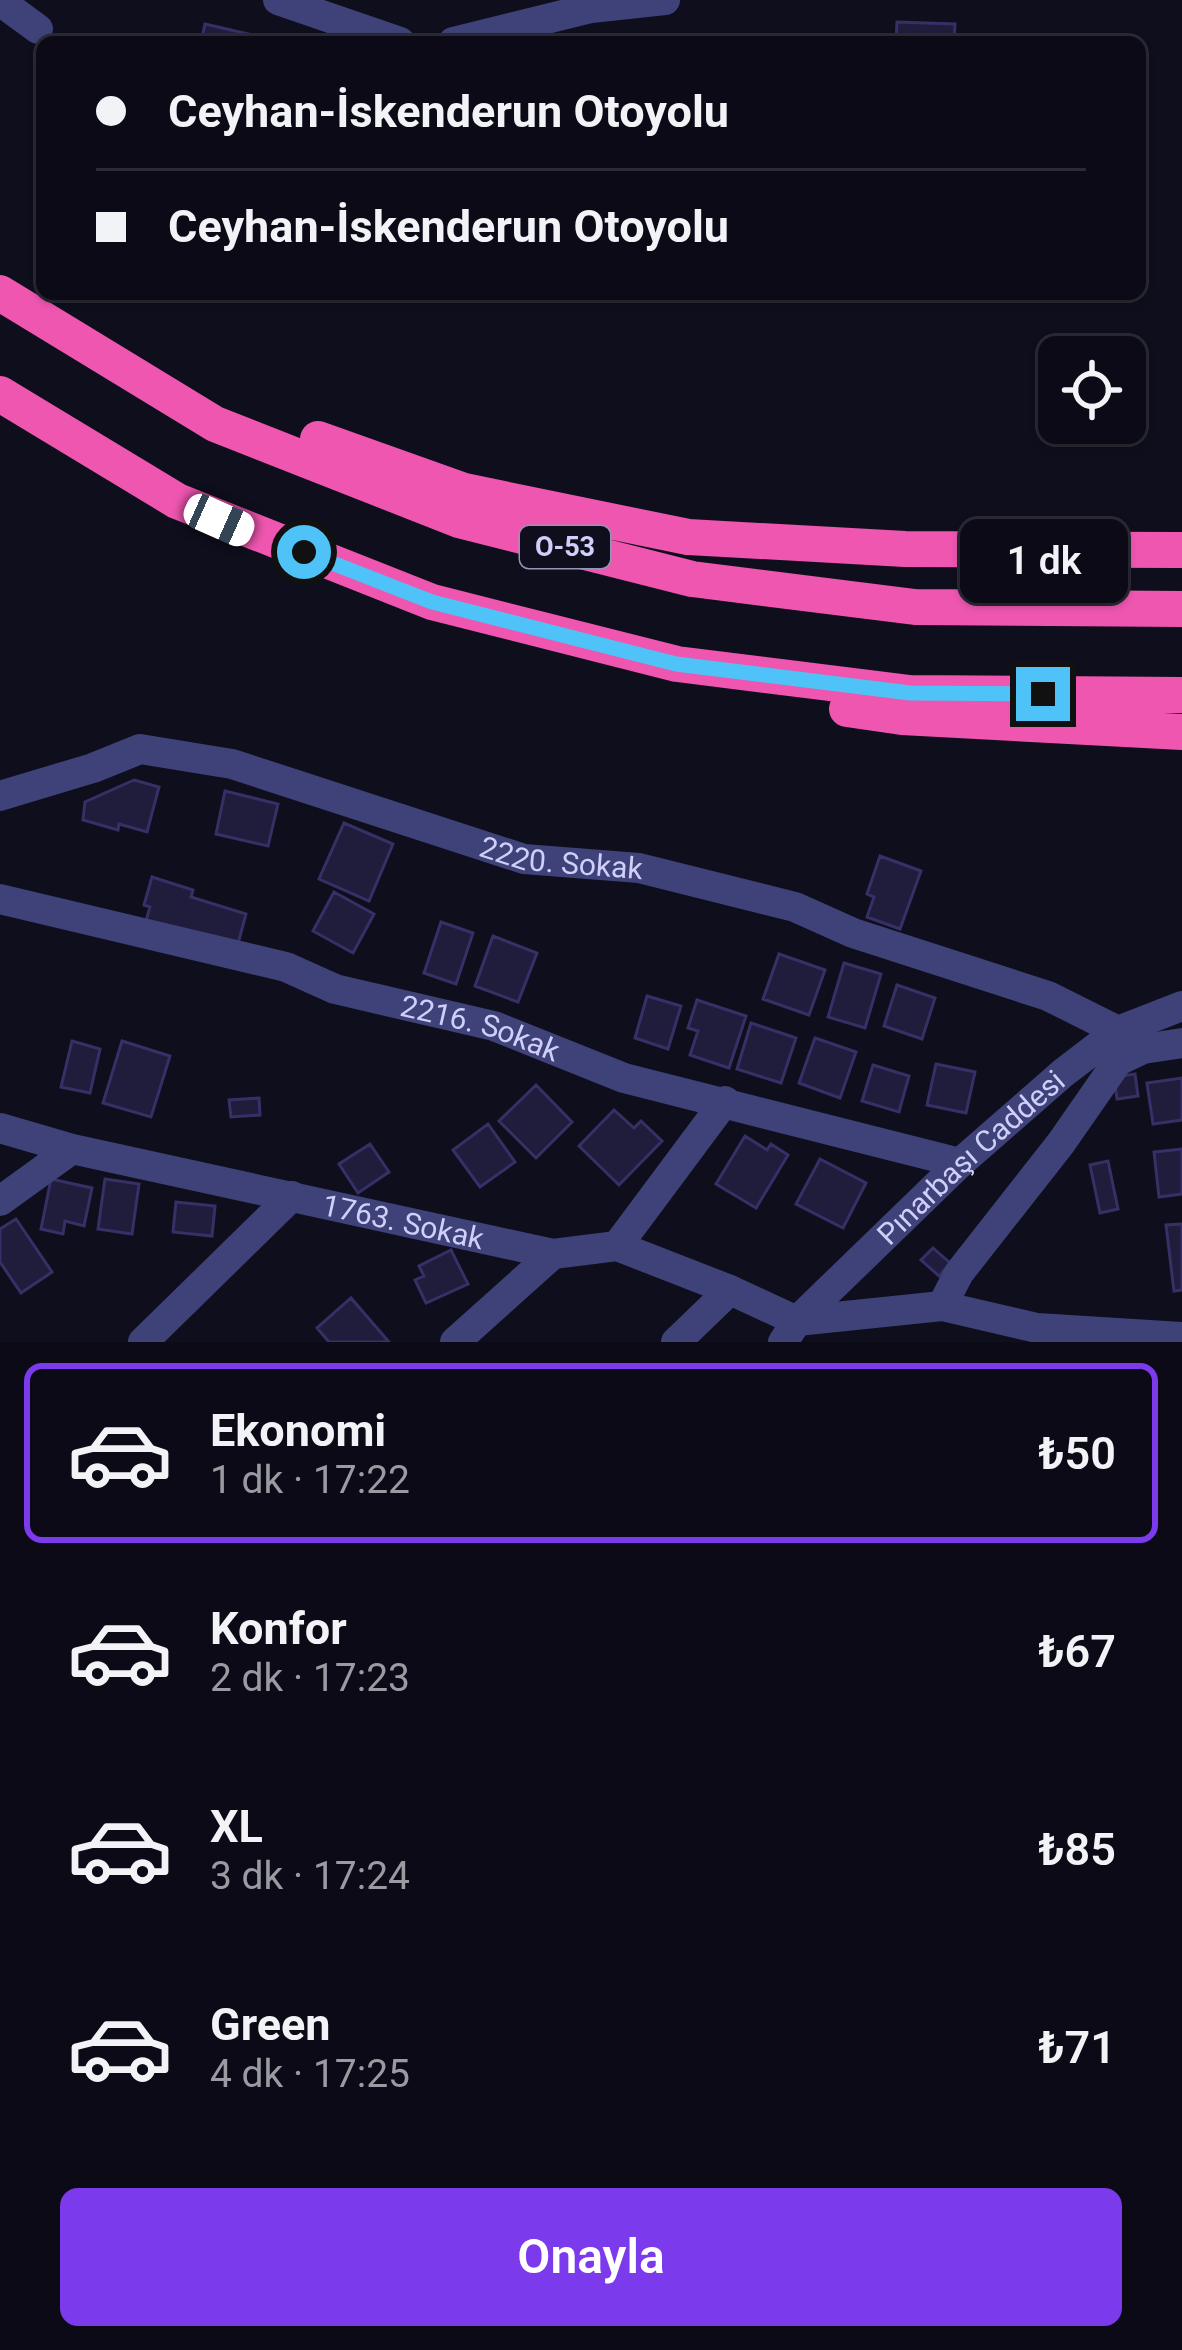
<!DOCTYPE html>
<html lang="tr">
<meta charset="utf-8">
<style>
:root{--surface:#0b0a16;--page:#191823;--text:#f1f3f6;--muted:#9a9aa1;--line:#2b2b35;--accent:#7c3aed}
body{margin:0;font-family:Roboto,sans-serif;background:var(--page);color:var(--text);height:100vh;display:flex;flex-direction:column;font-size:45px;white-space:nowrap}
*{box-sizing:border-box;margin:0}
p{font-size:39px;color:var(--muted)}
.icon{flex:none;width:66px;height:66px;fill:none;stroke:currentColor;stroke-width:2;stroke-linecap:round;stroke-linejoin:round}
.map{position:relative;height:1342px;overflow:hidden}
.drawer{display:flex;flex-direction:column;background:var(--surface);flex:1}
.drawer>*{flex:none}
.guide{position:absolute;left:36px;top:36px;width:1110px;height:264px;border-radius:18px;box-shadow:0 3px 9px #0004,0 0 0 3px var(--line);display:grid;align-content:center;height:264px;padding:0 60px;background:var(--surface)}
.buttons{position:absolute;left:1038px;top:336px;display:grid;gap:24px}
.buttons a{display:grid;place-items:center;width:108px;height:108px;border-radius:18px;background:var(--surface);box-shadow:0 3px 9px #0004,0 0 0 3px var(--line);font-size:60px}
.end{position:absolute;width:54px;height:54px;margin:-27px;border:15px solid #4fc3f7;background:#111;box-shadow:0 0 0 6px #111}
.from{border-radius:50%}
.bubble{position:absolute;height:84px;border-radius:18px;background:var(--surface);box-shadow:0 3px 9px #0004,0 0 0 3px var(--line);font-size:39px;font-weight:600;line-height:84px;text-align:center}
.car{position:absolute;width:36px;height:72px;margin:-36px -18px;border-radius:15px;box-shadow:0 0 9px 3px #0007;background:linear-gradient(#fff 24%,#345 0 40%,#fff 0 76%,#345 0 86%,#fff 0)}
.guide b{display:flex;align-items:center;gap:42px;height:114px;font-size:45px}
.guide b+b{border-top:3px solid var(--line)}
.guide i{width:30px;height:30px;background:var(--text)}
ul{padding:21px 0 0;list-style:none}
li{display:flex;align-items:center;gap:36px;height:180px;margin:0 24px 18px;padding:0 36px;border:6px solid transparent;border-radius:18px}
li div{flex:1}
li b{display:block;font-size:45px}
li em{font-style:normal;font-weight:600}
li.active{border-color:var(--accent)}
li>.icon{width:108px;height:108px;stroke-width:1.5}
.action{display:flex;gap:24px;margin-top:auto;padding:24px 60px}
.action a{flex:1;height:138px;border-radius:18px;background:var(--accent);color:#fff;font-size:48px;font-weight:600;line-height:138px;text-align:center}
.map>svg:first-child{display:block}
.building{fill:#1f1c3c;stroke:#353066;stroke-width:3}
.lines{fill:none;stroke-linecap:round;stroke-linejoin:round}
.minor{stroke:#3e4278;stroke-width:30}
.highway{stroke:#ee56b0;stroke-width:36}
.route{stroke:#4fc3f7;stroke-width:15}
.labels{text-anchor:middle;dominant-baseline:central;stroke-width:9;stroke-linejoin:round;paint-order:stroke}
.shield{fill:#0f0e1d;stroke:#9595b8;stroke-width:3}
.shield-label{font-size:27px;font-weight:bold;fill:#cfcffa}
.street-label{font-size:30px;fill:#cfcffa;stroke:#0f0e1d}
</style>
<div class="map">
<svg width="1182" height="1342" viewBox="0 0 1182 1342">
<rect width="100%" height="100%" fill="#0f0e1d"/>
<path class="building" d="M897 22 955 24 954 42H896Z
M205 24 265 38 264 42H201Z
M134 780 159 787 147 832 119 824 118 830 83 820 85 802Z
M225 791 278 804 268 846 216 834Z
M344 823 393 844 369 901 319 879Z
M880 856 921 871 900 929 867 917 874 897 867 894Z
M152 877 193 890 191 897 246 914 236 951 145 924 150 907 144 905Z
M334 892 374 914 353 953 313 931Z
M441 922 473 933 456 984 424 973Z
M493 936 537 953 518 1002 475 986Z
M779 954 825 970 809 1015 763 999Z
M844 963 881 974 865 1028 828 1017Z
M897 985 935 998 922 1039 884 1026Z
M647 996 681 1006 668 1049 635 1038Z
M697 1000 746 1016 729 1068 690 1055 698 1031 688 1028Z
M751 1023 796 1038 781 1083 737 1069Z
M815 1038 856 1052 840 1098 799 1083Z
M72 1041 100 1049 90 1093 61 1087Z
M122 1041 170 1056 151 1117 103 1103Z
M936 1064 975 1072 966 1113 927 1105Z
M873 1065 909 1076 899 1112 862 1101Z
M1135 1074 1138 1096 1117 1099 1114 1077Z
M1182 1078V1120L1153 1124 1147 1083Z
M536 1085 572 1122 536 1158 499 1121Z
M259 1098 260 1115 231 1117 229 1100Z
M614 1110 634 1128 641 1121 662 1141 619 1185 579 1146Z
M488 1124 515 1162 480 1187 453 1150Z
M745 1136 767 1150 771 1144 788 1155 756 1208 716 1184Z
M370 1144 389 1172 358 1193 339 1164Z
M1182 1149V1194L1159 1197 1154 1152Z
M820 1159 866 1183 843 1228 796 1204Z
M1108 1161 1118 1209 1100 1213 1090 1165Z
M51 1179 92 1188 84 1226 65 1221 63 1234 41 1229Z
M105 1179 139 1184 132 1234 98 1229Z
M176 1202 215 1206 212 1236 173 1232Z
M16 1219 52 1272 21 1293 0 1262V1229Z
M1182 1224V1290L1174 1291 1166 1225Z
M933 1248 950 1263 939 1276 921 1260Z
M451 1250 468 1284 426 1303 415 1280 424 1276 419 1266Z
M351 1298 389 1342H329L317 1328Z"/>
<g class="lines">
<g class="minor">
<path d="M278 0 400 42"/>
<path d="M0 1 38 29"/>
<path d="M453 42 591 8 665 0"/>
<path id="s1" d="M0 796 93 768 140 749 232 764 524 859 639 868 795 907 853 933 1048 996 1118 1031"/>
<path id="s2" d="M0 899 286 967 335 989 494 1026 624 1078 960 1163"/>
<path id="s3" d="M0 1128 72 1149 553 1254 617 1246 730 1290 797 1321 942 1306 1037 1328 1182 1337"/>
<path d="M0 1201 72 1149"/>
<path d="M617 1246 725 1101"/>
<path d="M942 1306 959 1273 1061 1143 1118 1061 1143 1049 1182 1043"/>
<path d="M143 1342 292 1196"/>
<path d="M455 1342 553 1254"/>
<path d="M676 1342 730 1290"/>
<path id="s4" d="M783 1342 797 1321 960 1163 1063 1073 1118 1031 1182 1006"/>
</g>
<path class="highway" d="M0 293 215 424 459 520 692 579 915 607 1182 609
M0 394 177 501 432 602 677 664 910 693 1182 695
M318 439 464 491 688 537 905 549 1182 550
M847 709 902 717 1182 732"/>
</g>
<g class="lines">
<path class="route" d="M304 552 432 602 676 664 910 693 1043 694"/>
</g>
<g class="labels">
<rect class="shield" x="520" y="526" width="90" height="42" rx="9"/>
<g class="shield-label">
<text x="565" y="547">O-53</text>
</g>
<g class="street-label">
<text stroke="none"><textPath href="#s1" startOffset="585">2220. Sokak</textPath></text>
<text stroke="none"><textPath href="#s2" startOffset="498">2216. Sokak</textPath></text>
<text stroke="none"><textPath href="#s4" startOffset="264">Pınarbaşı Caddesi</textPath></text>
<text stroke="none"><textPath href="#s3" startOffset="414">1763. Sokak</textPath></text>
</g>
</g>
</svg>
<div class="buttons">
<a><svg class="icon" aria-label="locate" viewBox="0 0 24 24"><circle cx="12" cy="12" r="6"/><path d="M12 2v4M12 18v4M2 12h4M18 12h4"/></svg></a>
</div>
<i class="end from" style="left:304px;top:552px"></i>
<i class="end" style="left:1043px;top:694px"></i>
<div class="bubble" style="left:960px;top:519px;width:168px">1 dk</div>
<i class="car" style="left:219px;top:520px;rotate:114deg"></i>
<div class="guide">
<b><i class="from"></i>Ceyhan-İskenderun Otoyolu</b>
<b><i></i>Ceyhan-İskenderun Otoyolu</b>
</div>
</div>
<section class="drawer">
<ul>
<li class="active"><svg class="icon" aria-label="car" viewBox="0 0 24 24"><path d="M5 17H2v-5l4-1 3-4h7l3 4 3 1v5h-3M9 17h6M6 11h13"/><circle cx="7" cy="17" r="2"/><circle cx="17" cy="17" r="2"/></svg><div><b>Ekonomi</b><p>1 dk · 17:22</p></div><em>₺50</em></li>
<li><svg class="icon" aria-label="car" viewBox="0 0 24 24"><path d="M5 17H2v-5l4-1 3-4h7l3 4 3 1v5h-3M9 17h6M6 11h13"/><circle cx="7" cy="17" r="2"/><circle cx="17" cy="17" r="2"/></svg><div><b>Konfor</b><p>2 dk · 17:23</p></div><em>₺67</em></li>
<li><svg class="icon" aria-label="car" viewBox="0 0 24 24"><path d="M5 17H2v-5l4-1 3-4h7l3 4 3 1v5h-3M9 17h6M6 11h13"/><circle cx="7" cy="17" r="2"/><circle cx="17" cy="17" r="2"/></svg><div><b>XL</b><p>3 dk · 17:24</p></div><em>₺85</em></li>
<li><svg class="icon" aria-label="car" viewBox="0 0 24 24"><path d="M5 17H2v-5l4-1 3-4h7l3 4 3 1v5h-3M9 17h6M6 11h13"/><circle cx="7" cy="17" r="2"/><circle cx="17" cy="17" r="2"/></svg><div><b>Green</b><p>4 dk · 17:25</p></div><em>₺71</em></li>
</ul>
<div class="action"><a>Onayla</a></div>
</section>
